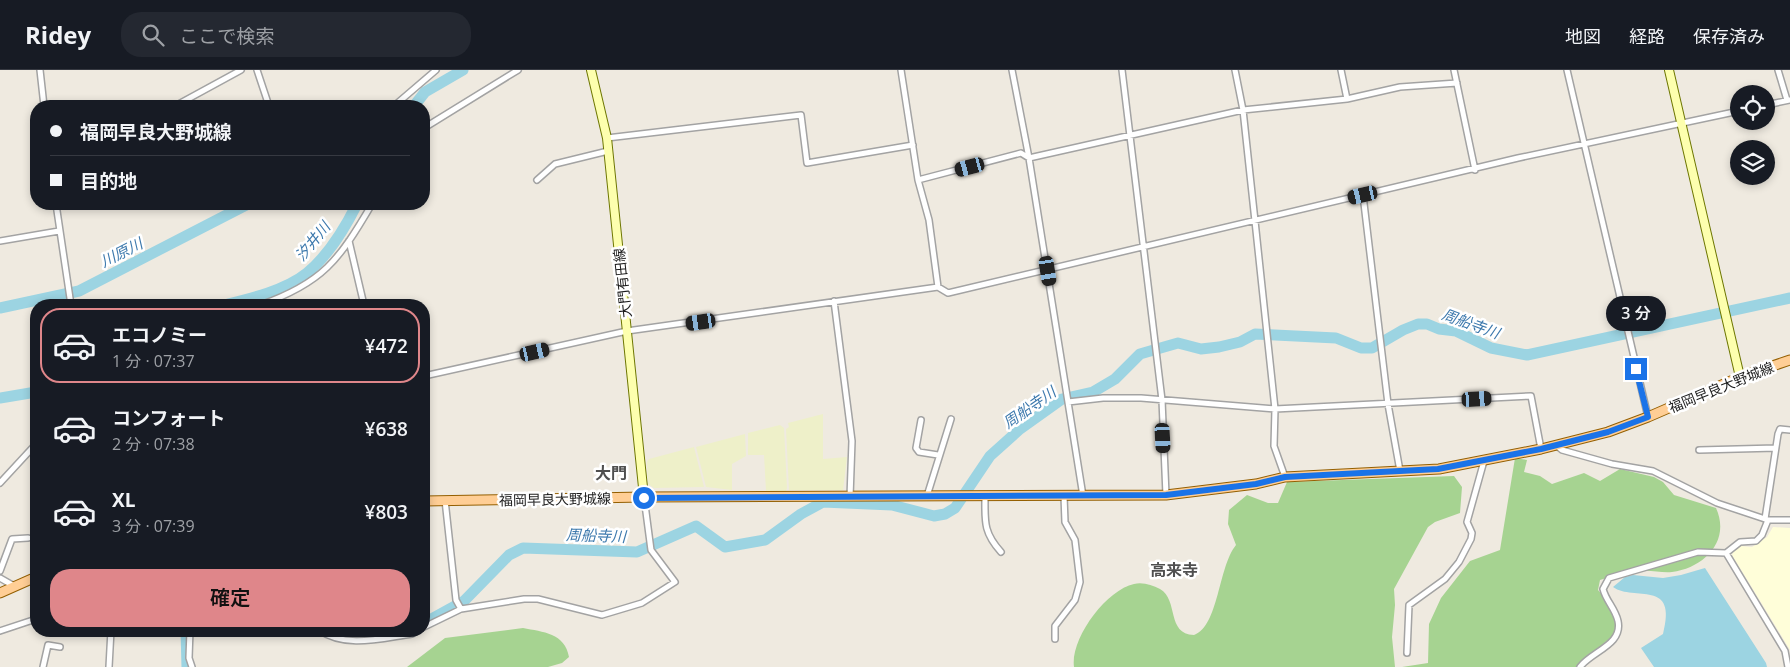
<!DOCTYPE html>
<html lang="ja">
<meta charset="utf-8">
<style>
:root{--surface:#171b24;--page:#242831;--text:#f1f3f6;--muted:#9ea1a6;--line:#363941;--accent:#df868a}
body{margin:0;font-family:"Open Sans","Noto Sans JP",sans-serif;background:var(--page);color:var(--text);height:100vh;display:flex;flex-direction:column;font-size:19px;white-space:nowrap}
*{box-sizing:border-box;margin:0}
p{font-size:16px;color:var(--muted)}
.icon{flex:none;width:28px;height:28px;fill:none;stroke:currentColor;stroke-width:2;stroke-linecap:round;stroke-linejoin:round}
.map{position:relative;flex:1;overflow:hidden}
.side{position:absolute;left:30px;top:229px;width:400px;height:338px;display:flex;flex-direction:column;background:var(--surface);border-radius:20px;box-shadow:0 2px 8px #0003}
.side>*{flex:none}
.banner{position:absolute;left:30px;top:30px;width:400px;height:110px;border-radius:20px;box-shadow:0 2px 8px #0003;display:grid;align-content:center;height:110px;padding:0 20px;background:var(--surface)}
.fabs{position:absolute;left:1730px;top:15px;display:grid;gap:10px}
.fabs a{display:grid;place-items:center;width:45px;height:45px;border-radius:50%;background:var(--surface);box-shadow:0 2px 8px #0003;font-size:25px}
.end{position:absolute;width:22px;height:22px;margin:-11px;border:6px solid #1a73e8;background:#fff;box-shadow:0 0 0 2px #fff}
.from{border-radius:50%}
.bubble{position:absolute;height:35px;border-radius:18px;background:var(--surface);box-shadow:0 2px 8px #0003;font-size:16px;font-weight:600;line-height:35px;text-align:center}
.car{position:absolute;width:15px;height:30px;margin:-15px -8px;border-radius:6px;box-shadow:0 0 4px 1px #0007;background:linear-gradient(#222 24%,#8ab4d8 0 40%,#222 0 76%,#8ab4d8 0 86%,#222 0)}
.banner b{display:flex;align-items:center;gap:18px;height:48px;font-size:19px}
.banner b+b{border-top:1px solid var(--line)}
.banner i{width:12px;height:12px;background:var(--text)}
ul{padding:9px 0 0;list-style:none}
li{display:flex;align-items:center;gap:15px;height:75px;margin:0 10px 8px;padding:0 10px;border:2px solid transparent;border-radius:20px}
li div{flex:1}
li b{display:block;font-size:19px}
li em{font-style:normal;font-weight:600}
li.selected{border-color:var(--accent)}
li>.icon{width:45px;height:45px;stroke-width:1.5}
.primary-button{display:flex;gap:10px;margin-top:auto;padding:10px 20px}
.primary-button a{flex:1;height:58px;border-radius:20px;background:var(--accent);color:#111;font-size:20px;font-weight:600;line-height:58px;text-align:center}
header{display:flex;align-items:center;gap:30px;box-sizing:border-box;height:70px;padding:0 25px;background:var(--surface);border-bottom:1px solid var(--line)}
header strong{font-size:24px}
nav{display:flex;gap:28px;margin-inline-start:auto;font-size:18px}
.search{width:350px;height:45px;background:var(--page);display:flex;align-items:center;gap:12px;box-sizing:border-box;padding:0 18px;border-radius:20px;color:var(--muted);font-size:19px}
.map>svg:first-child{display:block}
.education{fill:#fffed9}
.farmland{fill:#eef0c9}
.forest{fill:#a6d391}
.water{fill:#9cd4e2}
.lines{fill:none;stroke-linecap:round;stroke-linejoin:round}
.river{stroke:#9cd4e2;stroke-width:11}
.street-casing{stroke:#a3a3a3;stroke-width:8}
.secondary-casing{stroke:#6d7600;stroke-width:10}
.primary-casing{stroke:#945f00;stroke-width:11}
.street{stroke:#fff;stroke-width:5}
.secondary{stroke:#fdffae;stroke-width:8}
.primary{stroke:#ffce95;stroke-width:9}
.route{stroke:#1a73e8;stroke-width:6}
.labels{text-anchor:middle;dominant-baseline:central;stroke-width:5;stroke-linejoin:round;paint-order:stroke}
.street-label{font-size:14px;fill:#1c1c1c;stroke:#fff}
.water-label{font-size:15px;font-style:italic;fill:#3d79ad;stroke:#fff}
.quarter-label{font-size:16px;font-weight:bold;fill:#4f4f4f;stroke:#fff}
</style>
<header>
<strong>Ridey</strong>
<div class="search"><svg class="icon" aria-label="search" viewBox="0 0 24 24"><circle cx="10" cy="10" r="6"/><path d="M15 15l6 6"/></svg>ここで検索</div>
<nav><a>地図</a><a>経路</a><a>保存済み</a></nav>
</header>
<div class="map">
<svg width="1790" height="597" viewBox="0 0 1790 597">
<rect width="100%" height="100%" fill="#efeae0"/>
<path class="education" d="M1773 457 1790 458V580L1732 485 1734 480 1741 476 1752 477 1767 467Z"/>
<path class="farmland" d="M823 344V389L847 387 843 420H789L786 359 789 357 788 353Z
M780 355 784 358 787 418 786 421H766L764 385H748V363Z
M745 364 746 386 732 394V420L706 417 696 377Z
M694 377 704 417 654 418 648 414 647 392 649 389Z"/>
<path class="forest" d="M1515 388 1527 390 1524 402 1540 406 1552 414 1584 403 1600 411 1620 399 1654 407 1663 412 1674 425 1716 438C1731 471 1704 498 1672 502 1662 503 1651 500 1641 501 1626 502 1613 506 1600 510L1598 520 1616 541 1618 561 1577 597H1402L1428 593 1429 554 1441 528 1470 491 1500 480Z
M1454 406 1462 417 1460 443 1435 452 1428 457 1394 519 1395 535 1392 567 1395 597H1074C1070 569 1106 520 1134 514 1143 512 1152 515 1160 519 1179 530 1166 564 1194 565 1219 556 1218 497 1236 475L1228 454 1229 440 1247 425 1268 433H1278L1287 412Z
M523 558C543 562 565 563 569 587L562 593 548 597H407L445 568Z"/>
<path class="water" d="M1705 498 1766 593 1767 597H1654L1641 578 1663 564C1678 508 1634 532 1613 517L1625 507 1633 505 1663 508 1681 505Z"/>
<g class="lines">
<path class="river" d="M414 36 425 22 463 0
M224 235C250 229 286 220 307 203 329 185 345 158 357 134
M0 238 79 221 248 134
M0 328 36 322
M424 553 464 531 509 485 523 478 637 482 696 456 725 477 765 470 801 444 823 432 892 435 934 446 945 444 955 438 990 386 1020 359 1062 329 1093 322 1115 309 1140 284 1164 277 1178 273 1201 279 1219 277 1240 272 1255 264 1336 268 1361 278H1372L1403 260 1418 254H1427L1439 259 1456 261 1491 278 1527 285 1790 228
M186 560 187 597
M329 560 346 566 407 560"/>
<g class="street-casing">
<path id="street" d="M40 0 44 36
M257 0 269 36
M901 0 918 110 1021 83 1029 88 1243 40 1347 29 1400 17 1457 13
M1012 0 1029 88 1083 426
M1122 0 1162 330 1166 425
M1235 0 1243 40 1255 151 1275 339 1274 376 1285 407
M1341 0 1347 29
M1454 0 1475 100
M1567 0 1648 347
M1778 0 1787 30
M1766 35 1790 30
M175 36 241 0
M394 36 436 0
M424 58 518 0
M607 68 801 45 807 93 913 75
M537 110 555 94 608 81
M918 110 929 150 938 217
M1363 125 1388 334 1400 401
M56 134 71 235
M0 171 59 161
M349 171 364 235
M834 231 852 371 850 427
M260 235C323 213 339 190 372 134
M424 306 627 261 938 217 948 223 1518 88 1739 41
M1068 332 1103 328H1141L1275 339 1531 326 1541 379
M921 350 916 378 919 382 938 385
M1556 375 1562 380 1612 394 1653 401 1717 433 1768 450
M1699 380 1776 378
M0 413 36 374
M927 426 951 349
M985 426C985 451 983 462 1001 482
M445 430 456 530 461 539
M1765 449 1778 364 1780 359 1790 360
M1726 483 1785 581 1788 597
M0 501 12 469 28 468
M0 508 14 516
M424 557 461 539 524 529H538L602 545 642 533 675 512 651 480 644 427
M190 560 189 588 192 597
M319 560C346 579 382 568 412 564L419 560
M0 561 36 549
M1055 569V556L1075 530 1080 512 1075 470 1065 452 1064 426
M1407 583 1409 535 1445 509 1459 492 1471 469 1472 463 1467 452 1484 391
M43 597 48 575 60 577
M109 597 111 560
M1580 597C1592 581 1623 575 1618 551 1615 538 1606 531 1603 519L1609 508 1698 482 1726 483 1740 472 1756 471 1762 465 1768 450H1790"/>
</g>
<g class="secondary-casing">
<path id="secondary" d="M591 0 607 68 644 427
M1669 0 1740 307"/>
</g>
<g class="primary-casing">
<path id="primary" d="M424 431 644 427 1166 425 1256 414 1285 407 1439 399 1541 379 1608 362 1648 347 1740 307 1790 290
M0 523 36 507"/>
</g>
<use href="#street" class="street"/>
<use href="#secondary" class="secondary"/>
<use href="#primary" class="primary"/>
</g>
<g class="lines">
<path class="route" d="M644 428 1166 425 1256 414 1285 407 1438 399 1541 379 1608 362 1648 347 1636 299"/>
</g>
<g class="labels">
<g class="street-label">
<text transform="translate(622 213) rotate(-96)">大門有田線</text>
<text transform="translate(1721 317) rotate(-22)">福岡早良大野城線</text>
<text transform="translate(555 429) rotate(-1)">福岡早良大野城線</text>
</g>
<g class="water-label">
<text transform="translate(312 171) rotate(-51)">汐井川</text>
<text transform="translate(121 182) rotate(-27)">川原川</text>
<text transform="translate(1471 253) rotate(20)">周船寺川</text>
<text transform="translate(1029 337) rotate(-35)">周船寺川</text>
<text transform="translate(596 465) rotate(2)">周船寺川</text>
</g>
<g class="quarter-label">
<text x="611" y="403">大門</text>
<text x="1174" y="500">高来寺</text>
</g>
</g>
</svg>
<div class="fabs">
<a><svg class="icon" aria-label="locate" viewBox="0 0 24 24"><circle cx="12" cy="12" r="6"/><path d="M12 2v4M12 18v4M2 12h4M18 12h4"/></svg></a>
<a><svg class="icon" aria-label="layers" viewBox="0 0 24 24"><path d="M12 4l9 5-9 5-9-5zM3 14l9 5 9-5"/></svg></a>
</div>
<i class="end from" style="left:644px;top:428px"></i>
<i class="end" style="left:1636px;top:299px"></i>
<div class="bubble" style="left:1606px;top:226px;width:60px">3 分</div>
<i class="car" style="left:970px;top:97px;rotate:255deg"></i>
<i class="car" style="left:1363px;top:125px;rotate:257deg"></i>
<i class="car" style="left:1048px;top:201px;rotate:171deg"></i>
<i class="car" style="left:701px;top:252px;rotate:262deg"></i>
<i class="car" style="left:535px;top:282px;rotate:77deg"></i>
<i class="car" style="left:1477px;top:329px;rotate:87deg"></i>
<i class="car" style="left:1163px;top:368px;rotate:177deg"></i>
<div class="banner">
<b><i class="from"></i>福岡早良大野城線</b>
<b><i></i>目的地</b>
</div>
<section class="side">
<ul>
<li class="selected"><svg class="icon" aria-label="car" viewBox="0 0 24 24"><path d="M5 17H2v-5l4-1 3-4h7l3 4 3 1v5h-3M9 17h6M6 11h13"/><circle cx="7" cy="17" r="2"/><circle cx="17" cy="17" r="2"/></svg><div><b>エコノミー</b><p>1 分 · 07:37</p></div><em>¥472</em></li>
<li><svg class="icon" aria-label="car" viewBox="0 0 24 24"><path d="M5 17H2v-5l4-1 3-4h7l3 4 3 1v5h-3M9 17h6M6 11h13"/><circle cx="7" cy="17" r="2"/><circle cx="17" cy="17" r="2"/></svg><div><b>コンフォート</b><p>2 分 · 07:38</p></div><em>¥638</em></li>
<li><svg class="icon" aria-label="car" viewBox="0 0 24 24"><path d="M5 17H2v-5l4-1 3-4h7l3 4 3 1v5h-3M9 17h6M6 11h13"/><circle cx="7" cy="17" r="2"/><circle cx="17" cy="17" r="2"/></svg><div><b>XL</b><p>3 分 · 07:39</p></div><em>¥803</em></li>
</ul>
<div class="primary-button"><a>確定</a></div>
</section>
</div>
